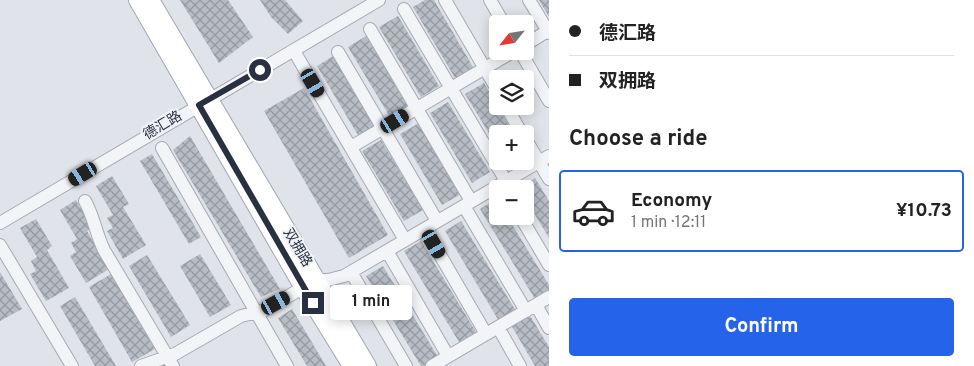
<!DOCTYPE html>
<meta charset="utf-8">
<style>
:root{--surface:#fff;--page:#f2f2f2;--text:#222;--muted:#767676;--line:#e0e0e0;--accent:#2563eb}
body{margin:0;font-family:Overpass,"Noto Sans SC",sans-serif;background:var(--page);color:var(--text);height:100vh;display:flex;flex-direction:column;font-size:19px;white-space:nowrap}
*{box-sizing:border-box;margin:0}
p{font-size:16px;color:var(--muted)}
.icon{flex:none;width:28px;height:28px;fill:none;stroke:currentColor;stroke-width:2;stroke-linecap:round;stroke-linejoin:round}
.map{position:relative;flex:1;overflow:hidden}
.sheet{display:flex;flex-direction:column;background:var(--surface);width:425px}
.sheet>*{flex:none}
.hud{display:grid;align-content:center;height:110px;padding:0 20px;background:var(--surface)}
.needle{width:32px;rotate:240deg}
.tools{position:absolute;left:489px;top:15px;display:grid;gap:10px}
.tools a{display:grid;place-items:center;width:45px;height:45px;border-radius:5px;background:var(--surface);box-shadow:0 2px 12px #0003;font-size:25px}
.end{position:absolute;width:22px;height:22px;margin:-11px;border:6px solid #293040;background:#fff;box-shadow:0 0 0 2px #fff}
.from{border-radius:50%}
.bubble{position:absolute;height:35px;border-radius:5px;background:var(--surface);box-shadow:0 2px 12px #0003;font-size:16px;font-weight:700;line-height:35px;text-align:center}
.car{position:absolute;width:15px;height:30px;margin:-15px -8px;border-radius:6px;box-shadow:0 0 4px 1px #0007;background:linear-gradient(#222 24%,#8ab4d8 0 40%,#222 0 76%,#8ab4d8 0 86%,#222 0)}
.hud b{display:flex;align-items:center;gap:18px;height:48px;font-size:19px}
.hud b+b{border-top:1px solid var(--line)}
.hud i{width:12px;height:12px;background:var(--text)}
ul{padding:0;list-style:none}
li{display:flex;align-items:center;gap:15px;height:82px;margin:0 10px 8px;padding:0 10px;border:2px solid var(--line);border-radius:5px}
li div{flex:1}
li b{display:block;font-size:19px}
li em{font-style:normal;font-weight:700}
li.on{border-color:var(--accent)}
li>.icon{width:45px;height:45px;stroke-width:1.5}
h2{padding:0 20px;font-size:22px;line-height:60px}
.button{display:flex;gap:10px;margin-top:auto;padding:10px 20px}
.button a{flex:1;height:58px;border-radius:5px;background:var(--accent);color:#fff;font-size:20px;font-weight:700;line-height:58px;text-align:center}
main{display:flex;flex:1;min-height:0}
.map>svg:first-child{display:block}
.building{fill:url(#building-cross-hatch)}
.lines{fill:none;stroke-linecap:round;stroke-linejoin:round}
.minor-casing{stroke:#a5aab3;stroke-width:14}
.major-casing{stroke:#a0a7b4;stroke-width:18}
.minor{stroke:#f3f4f7;stroke-width:12}
.major{stroke:#fff;stroke-width:16}
.route{stroke:#293040;stroke-width:6}
.labels{text-anchor:middle;dominant-baseline:central;stroke-width:4.5;stroke-linejoin:round;paint-order:stroke}
.street-label{font-size:14px;fill:#293040;stroke:#f0f2f6}
</style>
<main>
<div class="map">
<svg width="549" height="366" viewBox="0 0 549 366">
<defs>
<pattern id="building-cross-hatch" width="8" height="8" patternUnits="userSpaceOnUse" patternTransform="scale(1.25)"><rect width="8" height="8" fill="#b7bcc5"/><path d="M0 0l8 8M0 8l8-8" fill="none" stroke="#9599a1"/></pattern>
</defs>
<rect width="100%" height="100%" fill="#e0e3e9"/>
<path class="building" d="M180 0H228L253 37 219 63Z
M260 0H285L303 21 288 34 271 17Z
M425 0H434L473 67 455 78 413 7Z
M539 0H549V17Z
M398 16 439 86 421 97 379 27Z
M366 36 408 106 390 117 348 47Z
M335 55 377 125 359 137 317 66Z
M484 83 514 134H498V148L465 94Z
M304 88 388 235 349 258 264 111Z
M448 102 490 172 472 183 430 113Z
M419 123 461 194 442 205 400 134Z
M190 136 280 289 261 297 173 150Z
M381 140 423 210 404 221 362 151Z
M152 154 201 237 189 244 140 161Z
M112 176 129 204 123 207 146 245 123 259 107 231 113 228 107 218 113 215 96 186Z
M535 178 549 201V238L525 198V189H517Z
M496 199 498 216H507L549 285V291L535 299 480 209Z
M76 200 92 228 87 231 109 269 86 283 70 256 76 252 71 243 77 239 60 210Z
M36 219 52 246 47 250 69 288 46 301 30 274 36 271 31 261 37 257 20 228Z
M461 221 516 311 499 321 445 231Z
M421 241 476 332 459 342 404 251Z
M200 254 231 305 210 317 180 266Z
M147 255 190 325 171 337 129 266Z
M383 266 438 357 423 366H421L366 276Z
M0 272 22 309 0 321Z
M111 274 155 349 132 362 89 287Z
M75 297 116 366H95L60 306Z
M292 309 326 366H307L278 318Z
M529 314 549 347V366H535L511 325Z"/>
<g class="lines">
<g class="minor-casing">
<path id="minor" d="M445 0 498 91
M490 0 504 24
M529 0 549 33
M404 9 506 181
M370 29 471 201
M525 45 549 30
M294 51 405 240
M520 51 549 101
M338 52 437 221
M506 106 522 134
M525 138 549 179
M351 147 514 51
M162 148 287 366
M85 201C94 217 96 234 104 250L173 366
M464 206 526 311
M520 216 549 265
M0 223 379 0
M425 229 486 334
M0 245 72 366
M387 251 448 356
M351 272 406 366
M536 305 549 328
M498 327 520 366
M141 366 175 354 241 316 263 311 316 280H328L344 276 549 156
M432 366 549 297"/>
</g>
<g class="major-casing">
<path id="major" d="M137 0 303 288 351 366
M151 0 368 366"/>
</g>
<use href="#minor" class="minor"/>
<use href="#major" class="major"/>
</g>
<g class="lines">
<path class="route" d="M260 70 199 105 313 303"/>
</g>
<g class="labels">
<g class="street-label">
<text transform="translate(163 126) rotate(-31)">德汇路</text>
<text transform="translate(297 248) rotate(59)">双拥路</text>
</g>
</g>
</svg>
<div class="tools">
<a><svg class="needle" viewBox="-14 -14 28 28"><path d="M0-13l5 13h-10z" fill="#e53935"/><path d="M0 13l5-13h-10z" fill="#767676"/></svg></a>
<a><svg class="icon" aria-label="layers" viewBox="0 0 24 24"><path d="M12 4l9 5-9 5-9-5zM3 14l9 5 9-5"/></svg></a>
<a>+</a>
<a>−</a>
</div>
<i class="end from" style="left:260px;top:70px"></i>
<i class="end" style="left:313px;top:303px"></i>
<div class="bubble" style="left:330px;top:285px;width:82px">1 min</div>
<i class="car" style="left:313px;top:83px;rotate:150deg"></i>
<i class="car" style="left:395px;top:121px;rotate:59deg"></i>
<i class="car" style="left:83px;top:174px;rotate:239deg"></i>
<i class="car" style="left:434px;top:244px;rotate:150deg"></i>
<i class="car" style="left:276px;top:303px;rotate:61deg"></i>
</div>
<section class="sheet">
<div class="hud">
<b><i class="from"></i>德汇路</b>
<b><i></i>双拥路</b>
</div>
<h2>Choose a ride</h2>
<ul>
<li class="on"><svg class="icon" aria-label="car" viewBox="0 0 24 24"><path d="M5 17H2v-5l4-1 3-4h7l3 4 3 1v5h-3M9 17h6M6 11h13"/><circle cx="7" cy="17" r="2"/><circle cx="17" cy="17" r="2"/></svg><div><b>Economy</b><p>1 min · 12:11</p></div><em>¥10.73</em></li>
</ul>
<div class="button"><a>Confirm</a></div>
</section>
</main>
